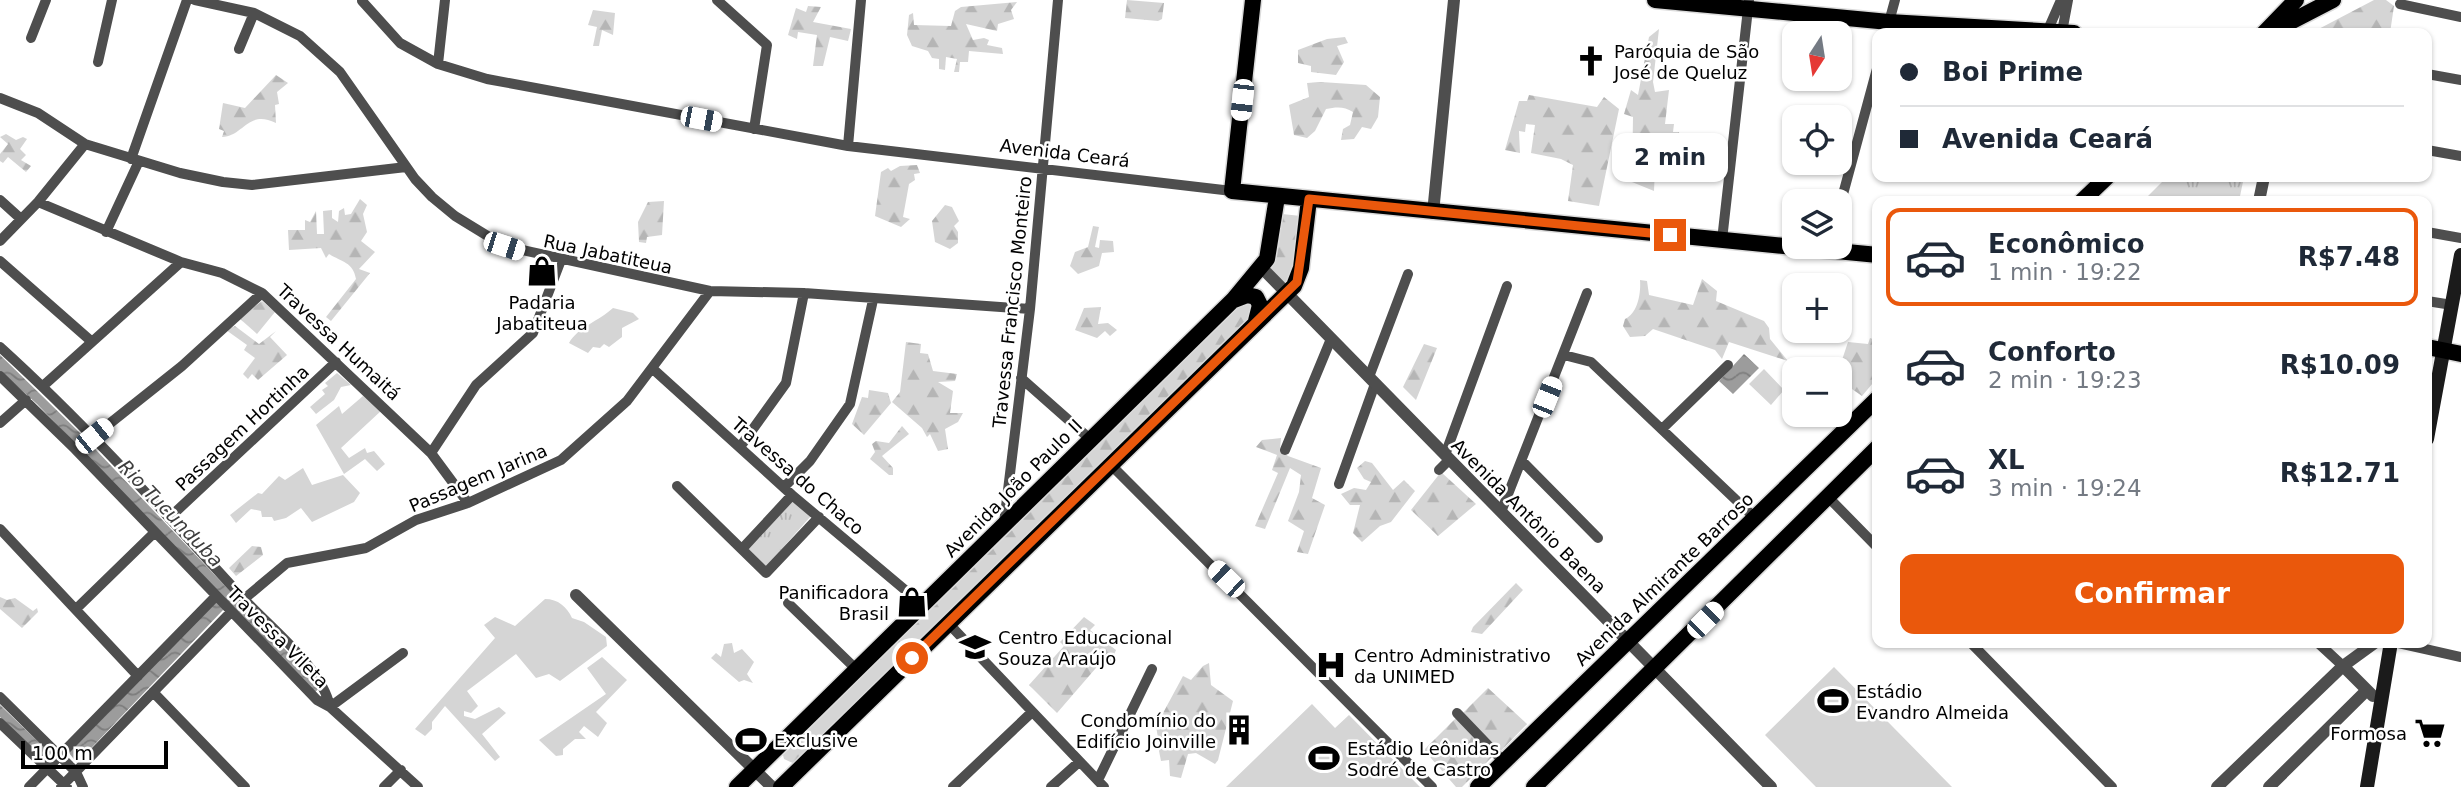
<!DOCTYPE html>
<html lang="pt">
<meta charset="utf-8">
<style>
:root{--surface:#fff;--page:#f2f2f3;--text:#1f2937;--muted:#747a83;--line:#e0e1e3;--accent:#ea580c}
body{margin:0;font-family:"DejaVu Sans",sans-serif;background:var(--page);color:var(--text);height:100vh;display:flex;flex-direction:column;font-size:26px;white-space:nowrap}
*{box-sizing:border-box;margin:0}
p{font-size:23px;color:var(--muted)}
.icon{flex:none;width:38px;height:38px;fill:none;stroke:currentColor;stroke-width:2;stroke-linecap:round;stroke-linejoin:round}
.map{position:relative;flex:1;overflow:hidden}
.side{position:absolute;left:1872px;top:196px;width:560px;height:452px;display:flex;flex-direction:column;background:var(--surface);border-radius:14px;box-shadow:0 2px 5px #0004}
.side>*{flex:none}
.guide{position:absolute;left:1872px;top:28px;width:560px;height:154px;border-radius:14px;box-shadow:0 2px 5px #0004;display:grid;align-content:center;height:154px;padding:0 28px;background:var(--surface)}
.needle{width:46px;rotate:192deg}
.controls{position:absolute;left:1782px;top:21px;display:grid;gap:14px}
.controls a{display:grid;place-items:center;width:70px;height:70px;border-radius:14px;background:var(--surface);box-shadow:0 2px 5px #0004;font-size:35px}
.scale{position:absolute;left:21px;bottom:18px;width:147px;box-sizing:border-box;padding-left:7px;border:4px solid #000;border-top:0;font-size:19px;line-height:24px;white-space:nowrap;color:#000;-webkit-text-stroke:5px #fff;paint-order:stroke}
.end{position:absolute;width:32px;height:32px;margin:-16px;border:9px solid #ea580c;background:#fff;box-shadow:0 0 0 4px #fff}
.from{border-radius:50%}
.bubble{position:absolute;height:49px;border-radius:14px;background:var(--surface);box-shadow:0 2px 5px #0004;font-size:23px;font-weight:600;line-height:49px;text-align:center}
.car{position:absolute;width:21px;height:42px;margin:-21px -10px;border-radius:9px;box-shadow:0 0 5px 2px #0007;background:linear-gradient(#fff 24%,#345 0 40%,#fff 0 76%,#345 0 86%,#fff 0)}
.guide b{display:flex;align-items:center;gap:24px;height:66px;font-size:26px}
.guide b+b{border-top:2px solid var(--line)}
.guide i{width:18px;height:18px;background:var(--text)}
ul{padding:12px 0 0;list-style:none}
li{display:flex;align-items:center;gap:21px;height:98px;margin:0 14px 10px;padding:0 14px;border:4px solid transparent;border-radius:14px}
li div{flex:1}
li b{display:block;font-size:26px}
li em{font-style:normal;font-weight:600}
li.active{border-color:var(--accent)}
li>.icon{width:63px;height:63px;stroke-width:1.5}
.action{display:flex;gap:14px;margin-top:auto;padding:14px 28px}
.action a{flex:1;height:80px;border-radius:14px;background:var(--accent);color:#fff;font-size:28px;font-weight:600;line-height:80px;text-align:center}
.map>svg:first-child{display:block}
.grass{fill:#d5d5d5}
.forest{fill:url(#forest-firs)}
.park{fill:url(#park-tufts)}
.water{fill:url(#water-waves)}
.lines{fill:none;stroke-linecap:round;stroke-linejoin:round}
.primary-casing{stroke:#dbdbdb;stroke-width:19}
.trunk-casing{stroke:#dbdbdb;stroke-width:19}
.minor{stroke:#4e4e4e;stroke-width:10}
.tertiary{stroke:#4e4e4e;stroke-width:12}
.secondary{stroke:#1b1b1b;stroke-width:14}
.primary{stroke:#000;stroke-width:16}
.trunk{stroke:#000;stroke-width:16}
.route{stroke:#ea580c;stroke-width:9}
.labels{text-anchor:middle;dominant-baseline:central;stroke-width:5;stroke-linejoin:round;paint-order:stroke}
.poi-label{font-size:18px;fill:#000;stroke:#fff;text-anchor:start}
.street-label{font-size:18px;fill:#000;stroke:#fff}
.water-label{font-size:19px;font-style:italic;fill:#3d3d3d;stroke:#fff}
</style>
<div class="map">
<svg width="2461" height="787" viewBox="0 0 2461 787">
<defs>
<pattern id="forest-firs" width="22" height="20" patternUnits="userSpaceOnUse" patternTransform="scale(1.75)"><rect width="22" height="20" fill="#d5d5d5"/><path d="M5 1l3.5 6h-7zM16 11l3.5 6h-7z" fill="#b5b5b5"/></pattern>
<pattern id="park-tufts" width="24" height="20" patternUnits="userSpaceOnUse" patternTransform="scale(1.75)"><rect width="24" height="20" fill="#d5d5d5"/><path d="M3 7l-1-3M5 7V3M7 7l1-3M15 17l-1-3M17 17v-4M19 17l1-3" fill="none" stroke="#b5b5b5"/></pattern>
<pattern id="water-waves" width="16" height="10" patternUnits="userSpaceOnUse" patternTransform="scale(1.75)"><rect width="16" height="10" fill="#9c9c9c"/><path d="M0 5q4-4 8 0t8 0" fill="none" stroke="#7d7d7d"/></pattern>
</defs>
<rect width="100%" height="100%" fill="#fff"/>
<path class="grass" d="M613 308 633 313 639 319 622 328V337L609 347 604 344 600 348 593 347 588 353 569 343C578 327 599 321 613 308Z
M1764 369 1784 390 1771 405 1749 384Z
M337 373 351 385 341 387 334 400 316 414 310 407 325 394 322 390 328 386 325 383Z
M363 396 382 410 341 448 349 458 365 448 367 453 374 451 385 464 377 471 365 459 344 474 316 425 339 406 342 414Z
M303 468 312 485 343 475 360 493 354 502 312 522 301 508 286 518 274 521 272 517H262L261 511 251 509 236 523 230 515 258 493 262 494 279 476 285 480Z
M545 599C558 599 567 607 572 618L584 622 606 637 607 646 560 681 549 674 536 678 516 654 467 691 478 706 471 713 464 711V716L475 719 499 707 506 713 482 734 500 757 495 761 445 706 432 722V729L425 736 415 729 495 638 484 625 495 617 515 626Z
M732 643 734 653 742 649 754 662 747 674 753 683 744 680 739 682 711 658 716 653 721 657 724 644Z
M602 657 627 680 596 712 607 723 598 737 584 726 579 732 586 739H575L563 749V755L556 756 539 740 606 694 587 668Z
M1834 667 1952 787H1816L1765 735Z
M1312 704 1335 728 1349 715 1420 787H1226Z"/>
<path class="forest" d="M1127 0 1164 3 1162 19 1158 21 1125 18Z
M2374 0H2386L2394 6 2390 33H2311Z
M1017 2 1011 10 1014 19 998 24 997 31 966 24 973 40 984 38 989 40 987 45 1002 48 1003 54 969 51 968 62H960L959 72H954L957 59 946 57 945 70 939 69V59L932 58 928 51 912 46 907 35 909 15 913 13 914 25 951 26 955 11 961 7Z
M808 6 821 7 813 22 851 29 848 41 830 37 823 66H813L817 35 798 32 797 39 788 35 796 8 806 12Z
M593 10 615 13 613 35 602 30 599 46H593L597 27 588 25Z
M1659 29 1653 82 1655 92 1669 90 1665 124H1674L1673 132H1679L1680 145 1667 143 1664 164 1655 167 1654 191 1632 182 1633 117 1624 114 1631 90 1638 95 1649 37Z
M1345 37 1348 43 1337 46 1344 62 1336 75 1311 72V66L1298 63V50L1327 39Z
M276 75 288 83 277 92 279 104 275 105 276 123C248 109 244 136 222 137L224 131 219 129 223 103 245 108Z
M1321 82 1366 85 1380 97 1378 117 1371 129 1362 127 1354 139 1341 140 1343 129 1350 125 1353 112C1344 106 1336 107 1326 109L1315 131 1307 138 1294 135 1289 105 1309 97 1307 83Z
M1529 95 1597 107 1604 97 1619 109 1599 206 1568 201 1573 165 1561 159 1531 153 1535 125 1526 124 1525 132 1519 131 1520 153 1505 150 1519 101H1527Z
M6 134 16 140 23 137 27 139 20 149 26 155 21 160 31 166 26 172 8 157 3 163 0 161V154L8 144 0 137Z
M917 165 920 173 914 174 915 180 909 184 903 217 910 219 901 227 875 216 881 172 888 168 891 171 900 166Z
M360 199 367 205 363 214 367 232 361 241 375 252 359 269 370 273 331 321 326 317 356 279C353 262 342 262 329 254L326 258 321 248 289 250 288 230H305V220L310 222 316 211 317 234H324L323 211 332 210V218L338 222 339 211 344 208 345 215 351 214Z
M664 201 662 235 647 237 646 243 639 242 638 222 648 202Z
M945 205 952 207 959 221 954 226 958 232V243L950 249 935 242 932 221Z
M1282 214 1301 216 1295 272 1286 285 1270 268Z
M1093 226 1099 227 1095 247 1099 248 1100 240 1113 241 1114 252 1102 253 1099 266 1078 274 1070 266 1075 252 1088 247Z
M1702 279 1717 291 1716 301 1764 321 1769 328 1770 339 1788 361 1729 342 1722 359 1715 350 1653 329 1645 336 1630 337 1623 326 1625 319C1638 313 1641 293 1640 280L1647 281 1649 295 1693 305Z
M1252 300 1257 315 797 765 784 759 783 755 1240 301Z
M262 301 275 312 257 334 239 318Z
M1101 307 1098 324 1108 323 1117 330 1110 336 1105 331 1097 338 1075 330 1084 308Z
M235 326 259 344 276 331 270 337 287 355 258 380 252 374 248 379 243 374 255 358 244 350 247 345 226 330Z
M1870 338 1878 341V377L1862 396 1839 380V369L1848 342 1868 344Z
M906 342 921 344 920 353 928 354 933 371 957 374 955 381 938 382 953 391 950 413H963L958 422 945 429 948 449 938 451 930 434 927 437 922 428 892 402 900 392Z
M1424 344 1437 348 1416 400 1403 387Z
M869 390 888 393 891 403 864 435 852 424 862 397 868 398Z
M902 426 909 434 882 456 893 468V475H889L870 459 875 452 872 444 876 441 889 443Z
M1281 438 1280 449 1288 456 1321 468 1312 498 1325 505 1308 554 1297 552 1304 531 1288 521 1299 492 1301 475 1290 468 1265 529 1255 526 1278 473 1272 470 1277 455 1256 447 1262 440Z
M1365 461 1372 463 1393 490 1404 480 1415 491 1391 522 1380 526 1362 542 1353 533 1360 505H1350L1341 494 1354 488 1366 490 1371 482 1364 479 1357 468Z
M1441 472 1476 504 1438 536 1411 510Z
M252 546 261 547 263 555 236 576 229 568Z
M1516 583 1523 590 1482 634 1471 632 1473 627Z
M0 597 7 600 15 598 33 611 37 608 38 612 22 628 0 609Z
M1084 617 1095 625 1090 630 1116 650 1109 666 1102 661 1057 713 1029 685 1064 646 1060 642Z
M1209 663 1211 685 1233 701 1218 760 1215 764 1196 753 1188 754 1181 778 1170 776 1169 760 1161 761 1159 751 1164 738H1158L1156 726 1183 676 1191 680 1203 666Z
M1488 688 1527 724 1499 753 1462 714Z
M1457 717 1493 756 1462 787H1456L1424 750Z"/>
<path class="park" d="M2167 177H2244L2239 201H2143Z
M792 500 811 516 764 569 747 550Z"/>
<path class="water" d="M1744 354 1759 368 1733 394 1719 381Z
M0 355 78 431 321 687 315 692 37 404 0 371Z
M216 601 224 609 77 763 69 753Z
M0 705 51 754 44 760 0 717Z"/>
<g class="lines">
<g class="primary-casing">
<path id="primary" d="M1253 0 1232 191 1794 247
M1655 0 1889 22 2074 33
M2264 33 2296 0
M2269 33 2333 0
M2082 201 2107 177
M1794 247 1878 255
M1234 300 1247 295 1256 297 1260 305 1256 321
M2427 347 2461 354
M737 787 1233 300 1267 259 1277 197
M781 787 1294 286 1301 268 1309 199"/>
</g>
<g class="trunk-casing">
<path id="trunk" d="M1478 787 1878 398
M1534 787 1878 447"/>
</g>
<path class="minor" d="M195 0 254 13 300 36 340 72 415 179 432 197 455 216 504 246 710 291 804 293 1030 309
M717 0 767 45 754 129
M362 1 400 43 438 64 487 79 848 146 1232 191
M2400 4 2461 17
M2047 32 2061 0
M2062 32 2068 0
M1886 33 1895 0
M31 38 46 0
M239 49 254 13
M98 62 112 0
M438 64 445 0
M2427 74 2461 80
M0 98 38 113 85 144 180 173 223 182 252 185 406 167
M848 146 861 0
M2427 150 2461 156
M131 159 187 0
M0 200 21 219
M38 202 181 262 222 273 262 293 431 453 468 503
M1839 209 1878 65
M106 232 139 161
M2427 232 2461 238
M1722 240 1749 0
M0 241 38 202 85 144
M0 261 91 341
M2427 301 2452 305
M0 347C86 425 163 511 241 596 269 627 322 667 330 707
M1564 355 1591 362 1755 518
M653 369 792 495 923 605
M0 376 75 449 317 700 330 707 418 787
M1369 377 1408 274
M1021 378 1090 439
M43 386 181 262
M0 423 26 400
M1662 429 1728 365
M94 436 182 366 262 293
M740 447 786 383 804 293
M1285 450 1331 339
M431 453 476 385 533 333 561 260
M1445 455 1507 286
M1522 461 1598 538
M1110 464 1432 787
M1439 470 1449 460
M1339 484 1375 384
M677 486 766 573 819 517
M785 486 810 461 850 404 873 300
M1828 497 1878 548
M1501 512 1587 293
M169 518 336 362
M1004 523 1030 309 1058 0
M0 529 138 676
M742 549 792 495
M244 599 287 563 366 548 416 520 468 503 561 460 627 401 710 291
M788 603 857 670
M76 609 154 533
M948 623 1104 787
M1970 642 2112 787
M2317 642 2343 666
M2394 642 2461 657
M153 692 245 787
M0 697 76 772 83 787
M330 707 403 653
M1457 713 1504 762
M0 723 67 787
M1098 780 1152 669
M29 787 216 596
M61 787 231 612
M384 787 401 770
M953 787 1031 713
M1051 787 1079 762"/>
<path class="tertiary" d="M2259 201 2264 177
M1433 213 1454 0
M1262 268 1771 787
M576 595 772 787
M2343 666 2373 696
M2217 787 2343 666 2376 642
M2269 787 2367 690"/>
<path class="secondary" d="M2427 439 2461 255
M2367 787 2391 642"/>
<use href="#primary" class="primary"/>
<use href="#trunk" class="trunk"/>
</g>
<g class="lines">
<path class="route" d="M912 658 1297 282 1309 199 1670 235"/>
</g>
<defs>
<g id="church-bare" transform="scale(2.415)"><path d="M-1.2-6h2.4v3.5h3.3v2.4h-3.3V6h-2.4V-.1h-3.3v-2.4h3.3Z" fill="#000" stroke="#fff" stroke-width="2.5" paint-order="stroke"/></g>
<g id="shop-bare" transform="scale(2.415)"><path d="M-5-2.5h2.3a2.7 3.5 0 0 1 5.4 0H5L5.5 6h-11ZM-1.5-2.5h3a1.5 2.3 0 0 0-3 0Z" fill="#000" stroke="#fff" stroke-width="2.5" paint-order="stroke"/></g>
<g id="school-bare" transform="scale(2.415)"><path d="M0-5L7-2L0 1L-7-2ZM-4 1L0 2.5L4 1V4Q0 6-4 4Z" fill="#000" stroke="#fff" stroke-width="2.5" paint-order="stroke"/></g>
<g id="hospital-bare" transform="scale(2.415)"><path d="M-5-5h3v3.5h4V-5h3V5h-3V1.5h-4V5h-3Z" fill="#000" stroke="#fff" stroke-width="2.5" paint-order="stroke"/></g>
<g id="stadium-bare" transform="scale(2.415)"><path d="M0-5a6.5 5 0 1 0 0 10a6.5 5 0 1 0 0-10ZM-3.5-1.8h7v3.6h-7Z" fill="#000" stroke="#fff" stroke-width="2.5" paint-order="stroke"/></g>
<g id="building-bare" transform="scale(2.415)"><path d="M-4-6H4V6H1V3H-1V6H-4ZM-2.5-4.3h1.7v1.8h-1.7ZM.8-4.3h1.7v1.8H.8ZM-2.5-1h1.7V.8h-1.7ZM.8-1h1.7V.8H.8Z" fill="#000" stroke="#fff" stroke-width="2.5" paint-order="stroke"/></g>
<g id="supermarket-bare" transform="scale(2.415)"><path d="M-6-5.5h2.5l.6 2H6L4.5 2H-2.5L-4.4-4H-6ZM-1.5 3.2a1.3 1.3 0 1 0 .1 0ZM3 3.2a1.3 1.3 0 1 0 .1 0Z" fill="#000" stroke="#fff" stroke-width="2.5" paint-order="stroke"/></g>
</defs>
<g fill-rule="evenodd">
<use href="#church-bare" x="1591" y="61"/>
<use href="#shop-bare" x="542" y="271"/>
<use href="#shop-bare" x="912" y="602"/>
<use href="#school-bare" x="975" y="647"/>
<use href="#hospital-bare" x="1331" y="665"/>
<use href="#stadium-bare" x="1833" y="701"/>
<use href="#building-bare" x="1239" y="730"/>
<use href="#supermarket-bare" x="2430" y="733"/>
<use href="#stadium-bare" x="751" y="740"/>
<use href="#stadium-bare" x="1324" y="758"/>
</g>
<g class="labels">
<g class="poi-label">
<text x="1614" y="51">Paróquia de São<tspan x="1614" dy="21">José de Queluz</tspan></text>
<text x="542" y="302" text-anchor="middle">Padaria<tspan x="542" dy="21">Jabatiteua</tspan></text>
<text x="889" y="592" text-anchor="end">Panificadora<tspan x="889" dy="21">Brasil</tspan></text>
<text x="998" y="637">Centro Educacional<tspan x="998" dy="21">Souza Araújo</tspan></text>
<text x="1354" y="655">Centro Administrativo<tspan x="1354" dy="21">da UNIMED</tspan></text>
<text x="1856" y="691">Estádio<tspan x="1856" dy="21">Evandro Almeida</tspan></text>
<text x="1216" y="720" text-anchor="end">Condomínio do<tspan x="1216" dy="21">Edifício Joinville</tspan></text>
<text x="2407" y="733" text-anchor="end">Formosa</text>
<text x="774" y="740">Exclusive</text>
<text x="1347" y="748">Estádio Leônidas<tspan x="1347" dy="21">Sodré de Castro</tspan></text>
</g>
<g class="street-label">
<text transform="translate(1065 153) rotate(7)">Avenida Ceará</text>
<text transform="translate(608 254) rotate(12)">Rua Jabatiteua</text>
<text transform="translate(1012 302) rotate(-84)">Travessa Francisco Monteiro</text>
<text transform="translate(339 342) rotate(43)">Travessa Humaitá</text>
<text transform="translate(242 428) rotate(-43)">Passagem Hortinha</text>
<text transform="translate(798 476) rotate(41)">Travessa do Chaco</text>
<text transform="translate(478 478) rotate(-23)">Passagem Jarina</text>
<text transform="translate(1013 488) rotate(-45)">Avenida João Paulo II</text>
<text transform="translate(1529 516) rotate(45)">Avenida Antônio Baena</text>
<text transform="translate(1664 579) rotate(-44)">Avenida Almirante Barroso</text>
<text transform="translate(278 637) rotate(45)">Travessa Vileta</text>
</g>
<g class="water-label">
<text transform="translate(171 513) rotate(46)">Rio Tucunduba</text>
</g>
</g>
</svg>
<div class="controls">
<a><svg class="needle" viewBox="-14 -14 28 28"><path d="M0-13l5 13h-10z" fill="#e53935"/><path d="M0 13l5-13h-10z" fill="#747a83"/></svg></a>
<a><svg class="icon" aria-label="locate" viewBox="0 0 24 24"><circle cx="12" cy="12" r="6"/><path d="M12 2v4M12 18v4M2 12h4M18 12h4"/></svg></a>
<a><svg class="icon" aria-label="layers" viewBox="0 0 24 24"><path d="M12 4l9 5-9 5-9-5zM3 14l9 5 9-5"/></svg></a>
<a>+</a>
<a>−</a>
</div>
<div class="scale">100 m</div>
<i class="end from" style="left:912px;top:658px"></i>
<i class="end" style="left:1670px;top:235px"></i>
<div class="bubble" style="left:1612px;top:133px;width:116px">2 min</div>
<i class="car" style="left:1242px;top:100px;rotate:186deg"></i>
<i class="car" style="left:701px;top:119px;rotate:101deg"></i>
<i class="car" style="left:504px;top:246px;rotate:108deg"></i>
<i class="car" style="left:1547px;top:397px;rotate:22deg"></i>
<i class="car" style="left:94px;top:436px;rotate:51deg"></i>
<i class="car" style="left:1226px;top:579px;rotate:314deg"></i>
<i class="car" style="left:1705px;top:620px;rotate:45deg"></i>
<div class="guide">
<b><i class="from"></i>Boi Prime</b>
<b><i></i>Avenida Ceará</b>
</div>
<section class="side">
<ul>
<li class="active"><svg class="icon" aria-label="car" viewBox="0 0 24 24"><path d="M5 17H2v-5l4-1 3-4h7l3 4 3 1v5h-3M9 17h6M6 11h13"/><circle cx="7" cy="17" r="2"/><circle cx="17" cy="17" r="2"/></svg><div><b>Econômico</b><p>1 min · 19:22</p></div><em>R$7.48</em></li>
<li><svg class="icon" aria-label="car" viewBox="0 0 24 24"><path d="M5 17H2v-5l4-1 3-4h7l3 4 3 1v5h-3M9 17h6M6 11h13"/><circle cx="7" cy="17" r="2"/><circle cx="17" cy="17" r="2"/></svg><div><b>Conforto</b><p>2 min · 19:23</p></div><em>R$10.09</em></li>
<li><svg class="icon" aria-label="car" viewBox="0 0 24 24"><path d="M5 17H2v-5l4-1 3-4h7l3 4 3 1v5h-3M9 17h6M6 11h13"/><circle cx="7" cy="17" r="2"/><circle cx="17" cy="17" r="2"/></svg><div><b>XL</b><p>3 min · 19:24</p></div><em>R$12.71</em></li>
</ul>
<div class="action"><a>Confirmar</a></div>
</section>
</div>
